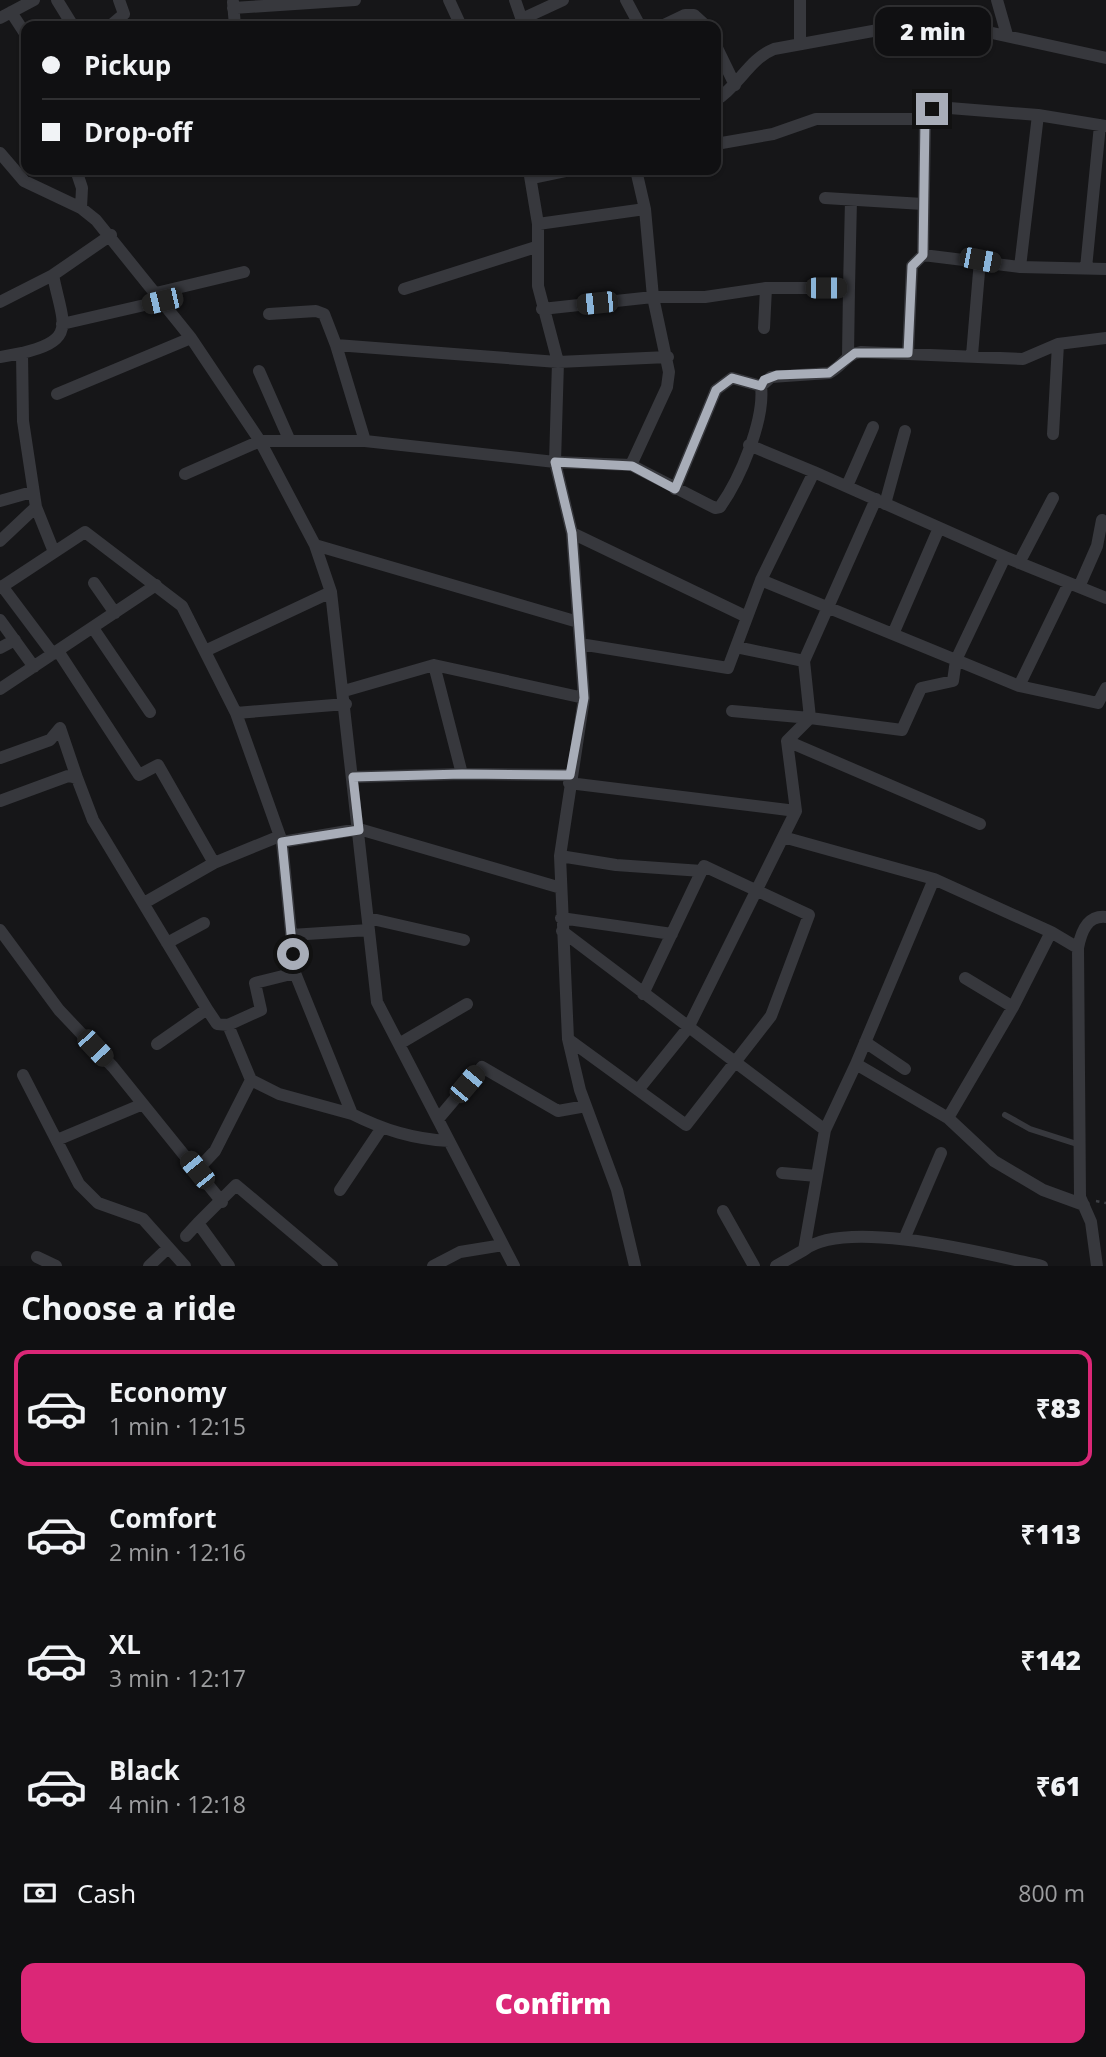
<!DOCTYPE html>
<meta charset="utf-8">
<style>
:root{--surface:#101012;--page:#1e1e20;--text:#f1f3f6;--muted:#9c9d9f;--line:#303032;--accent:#db2777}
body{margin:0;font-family:"Open Sans",sans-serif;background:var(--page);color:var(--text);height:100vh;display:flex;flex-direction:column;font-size:26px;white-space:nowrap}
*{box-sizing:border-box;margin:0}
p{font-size:23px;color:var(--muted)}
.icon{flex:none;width:38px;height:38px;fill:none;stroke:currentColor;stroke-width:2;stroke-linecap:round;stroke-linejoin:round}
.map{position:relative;height:1266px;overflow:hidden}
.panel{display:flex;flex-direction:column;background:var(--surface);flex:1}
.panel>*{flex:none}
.hud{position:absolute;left:21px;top:21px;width:700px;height:154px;border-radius:14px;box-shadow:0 2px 5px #0004,0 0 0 2px var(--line);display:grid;align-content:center;height:154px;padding:0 21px;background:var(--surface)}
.end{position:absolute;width:32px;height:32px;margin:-16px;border:9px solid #a8adb8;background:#111;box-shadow:0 0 0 4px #111}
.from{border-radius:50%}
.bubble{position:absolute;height:49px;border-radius:14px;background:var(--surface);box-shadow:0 2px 5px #0004,0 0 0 2px var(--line);font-size:23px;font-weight:800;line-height:49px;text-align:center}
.car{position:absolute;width:21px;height:42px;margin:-21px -10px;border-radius:9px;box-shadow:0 0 5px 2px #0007;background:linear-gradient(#222 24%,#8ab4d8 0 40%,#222 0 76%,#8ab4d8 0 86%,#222 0)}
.hud b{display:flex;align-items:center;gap:24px;height:66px;font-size:26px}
.hud b+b{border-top:2px solid var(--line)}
.hud i{width:18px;height:18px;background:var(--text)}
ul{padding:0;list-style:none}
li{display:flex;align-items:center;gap:21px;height:116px;margin:0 14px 10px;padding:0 7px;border:4px solid transparent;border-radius:14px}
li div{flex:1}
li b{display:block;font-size:26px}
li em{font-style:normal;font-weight:800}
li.on{border-color:var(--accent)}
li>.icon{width:63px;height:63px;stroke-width:1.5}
h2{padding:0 21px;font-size:32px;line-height:84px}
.pay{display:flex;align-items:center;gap:18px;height:77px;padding:0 21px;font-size:26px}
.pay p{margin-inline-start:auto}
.cta{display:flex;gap:14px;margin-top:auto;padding:14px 21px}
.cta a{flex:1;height:80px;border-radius:14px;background:var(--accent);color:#fff;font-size:28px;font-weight:800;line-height:80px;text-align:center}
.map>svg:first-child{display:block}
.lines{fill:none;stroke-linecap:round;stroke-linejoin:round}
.path{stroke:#3d3f44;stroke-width:2.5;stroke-dasharray:3.5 5;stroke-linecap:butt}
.service{stroke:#37383d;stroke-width:6}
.minor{stroke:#37383d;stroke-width:12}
.route{stroke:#a8adb8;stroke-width:9}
</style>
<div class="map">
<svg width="1106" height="1266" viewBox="0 0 1106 1266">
<rect width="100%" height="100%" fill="#161618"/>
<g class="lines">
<path class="path" d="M1096 1201 1106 1203"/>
<path class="service" d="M1005 1115 1030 1129 1080 1145"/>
<path class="minor" d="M57 0 73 26
M449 0 461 26
M515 0 524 26
M626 0 640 26
M997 0 1007 35
M233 2 235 26
M233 8 355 0
M11 12 26 35
M0 18 34 0
M522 19 563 0
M110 26 124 14 119 0
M662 26 685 15H694L706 26
M800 44V0
M716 46 735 85
M716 100C739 86 749 59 774 49L933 20 1106 58
M716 144 773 134 816 119H925
M0 153 24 181 81 208 96 220 191 338 260 441 315 545 331 592 377 1002 514 1266
M76 170 82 188 81 208
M529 170 538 224V286L558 362 555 462 572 533 584 698 560 856 568 1039 580 1090 617 1190 635 1266
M533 178 571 170
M825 198 923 204
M538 224 645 209
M923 255 925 119 927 112 937 107 1038 115
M1020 267 1038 115 1106 126
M1086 268 1100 125
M849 288 851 200
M404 289 536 247
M156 293 244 272
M0 302 53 275 111 235
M542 309 653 297H705L766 288H849L848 356
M269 314 316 311 324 314 336 345
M62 324 162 301
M764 328 766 288
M908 353 912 266 923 255 1020 267 1106 269
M972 355 980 260
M0 357 22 353
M259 371 289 439
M57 394 191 338
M1053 434 1058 344
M365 441 336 345 558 362 668 357
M749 445 814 472
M631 465 667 387 669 372 653 297 645 209 636 170
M185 474 260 441H365L555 462 631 465 715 508 720 507C740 479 765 420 761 386L771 377 829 373C842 367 846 354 861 352L1023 359 1058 344 1106 338
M847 486 873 427
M675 489 716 390 732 378 761 386
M0 501 32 492
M885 504 905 431
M36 507 54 552
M572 533 747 617
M0 541 36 507 23 421 22 353C79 340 62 322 53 275
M315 545 578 622
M1019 563 1053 498
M761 580 956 660 1005 557
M94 583 115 613
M2 586 53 654
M1079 587 1097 546 1102 520
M0 588 85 532 182 606 236 713
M0 620 34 667
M93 628 150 712
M893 634 939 528
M580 644 728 668 761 580 814 472 1005 557 1106 598
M736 647 804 661 876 499
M0 648 15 640
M58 651 139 775 158 765 214 863 280 836
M205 651 331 592
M804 661 810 718 902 730 921 688 953 681 956 660 1019 686 1069 583
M1019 686 1098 703 1106 688
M0 689 156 585
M344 691 434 665
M732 711 810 718 787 741 796 811
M787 741 980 824
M0 758 50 740 60 728 77 778
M462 774 570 775
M353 777 462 774 434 665 584 698
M569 783 796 811 783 837 934 879 1051 932 1078 948
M0 801 68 776 77 778 93 820 207 1009 217 1024 228 1025
M282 842 236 713 346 704
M560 856 616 865 702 871
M144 903 214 863
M368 918 464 940
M561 918 672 934
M0 930 59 1010 113 1067 222 1202
M562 931 825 1130
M291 935 369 930
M167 943 204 923
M295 973 255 983 261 1010 228 1025 251 1080 279 1094 352 1114
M965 978 1013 1007
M568 1039 686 1125 771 1016 809 915 704 866 643 994
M865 1042 905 1069
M157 1044 207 1009
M399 1044 467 1004
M856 1064 948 1118 994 1161 1043 1190 1084 1205
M23 1075 79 1184 98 1203 143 1219 185 1266
M638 1090 688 1028 783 837
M948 1118 1013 1007 1051 932
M438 1119 482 1067 558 1111 586 1106
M57 1140 143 1104
M449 1141C413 1139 384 1130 352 1114L295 973 282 842 359 829 561 888
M197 1170 215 1151 251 1080
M782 1173 817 1176
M340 1190 381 1129
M723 1211 754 1266
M186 1236 198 1223
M905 1237 941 1153
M804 1250C846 1217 991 1255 1042 1266
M37 1257 56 1266
M149 1266 168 1248
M229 1266 198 1223 236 1185 332 1266
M433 1266 460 1252 503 1245
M776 1266 804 1250 825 1130 856 1064 934 879
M1097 1266 1091 1222 1080 1197 1078 948C1081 932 1087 915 1106 917"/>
</g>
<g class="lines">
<path class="route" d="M293 954 282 842 359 830 353 777 462 774 570 775 584 698 572 533 555 462 632 466 675 489 716 390 732 378 761 386 764 380 777 375 829 373 855 353H908L912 266 923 255 925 119 932 109"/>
</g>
</svg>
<i class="end from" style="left:293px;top:954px"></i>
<i class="end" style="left:932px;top:109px"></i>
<div class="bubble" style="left:875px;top:7px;width:116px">2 min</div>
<i class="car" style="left:980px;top:260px;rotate:101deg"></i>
<i class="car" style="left:826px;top:288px;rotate:90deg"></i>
<i class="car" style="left:162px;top:301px;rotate:257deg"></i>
<i class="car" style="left:597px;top:303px;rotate:264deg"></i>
<i class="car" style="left:95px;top:1048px;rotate:137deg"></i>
<i class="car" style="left:467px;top:1084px;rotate:40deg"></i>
<i class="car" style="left:197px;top:1170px;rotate:321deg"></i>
<div class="hud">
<b><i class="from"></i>Pickup</b>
<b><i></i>Drop-off</b>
</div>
</div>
<section class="panel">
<h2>Choose a ride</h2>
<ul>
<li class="on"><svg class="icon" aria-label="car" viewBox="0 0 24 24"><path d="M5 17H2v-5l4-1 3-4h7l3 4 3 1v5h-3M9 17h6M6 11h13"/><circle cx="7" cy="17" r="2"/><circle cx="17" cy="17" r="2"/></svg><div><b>Economy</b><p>1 min · 12:15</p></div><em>₹83</em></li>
<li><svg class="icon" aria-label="car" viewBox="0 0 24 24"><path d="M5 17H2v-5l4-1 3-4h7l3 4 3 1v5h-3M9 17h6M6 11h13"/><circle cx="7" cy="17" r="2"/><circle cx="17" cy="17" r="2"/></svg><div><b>Comfort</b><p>2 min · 12:16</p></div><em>₹113</em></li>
<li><svg class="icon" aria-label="car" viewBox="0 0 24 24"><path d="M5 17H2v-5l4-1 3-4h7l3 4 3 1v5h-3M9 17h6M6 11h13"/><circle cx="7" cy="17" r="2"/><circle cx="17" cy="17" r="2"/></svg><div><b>XL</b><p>3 min · 12:17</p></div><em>₹142</em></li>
<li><svg class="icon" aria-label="car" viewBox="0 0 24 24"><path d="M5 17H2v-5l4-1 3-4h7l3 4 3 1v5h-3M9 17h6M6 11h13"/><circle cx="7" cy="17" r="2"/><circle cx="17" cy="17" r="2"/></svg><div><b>Black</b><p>4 min · 12:18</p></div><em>₹61</em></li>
</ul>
<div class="pay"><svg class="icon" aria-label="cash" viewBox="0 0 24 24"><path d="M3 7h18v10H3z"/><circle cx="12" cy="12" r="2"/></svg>Cash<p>800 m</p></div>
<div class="cta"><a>Confirm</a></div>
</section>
